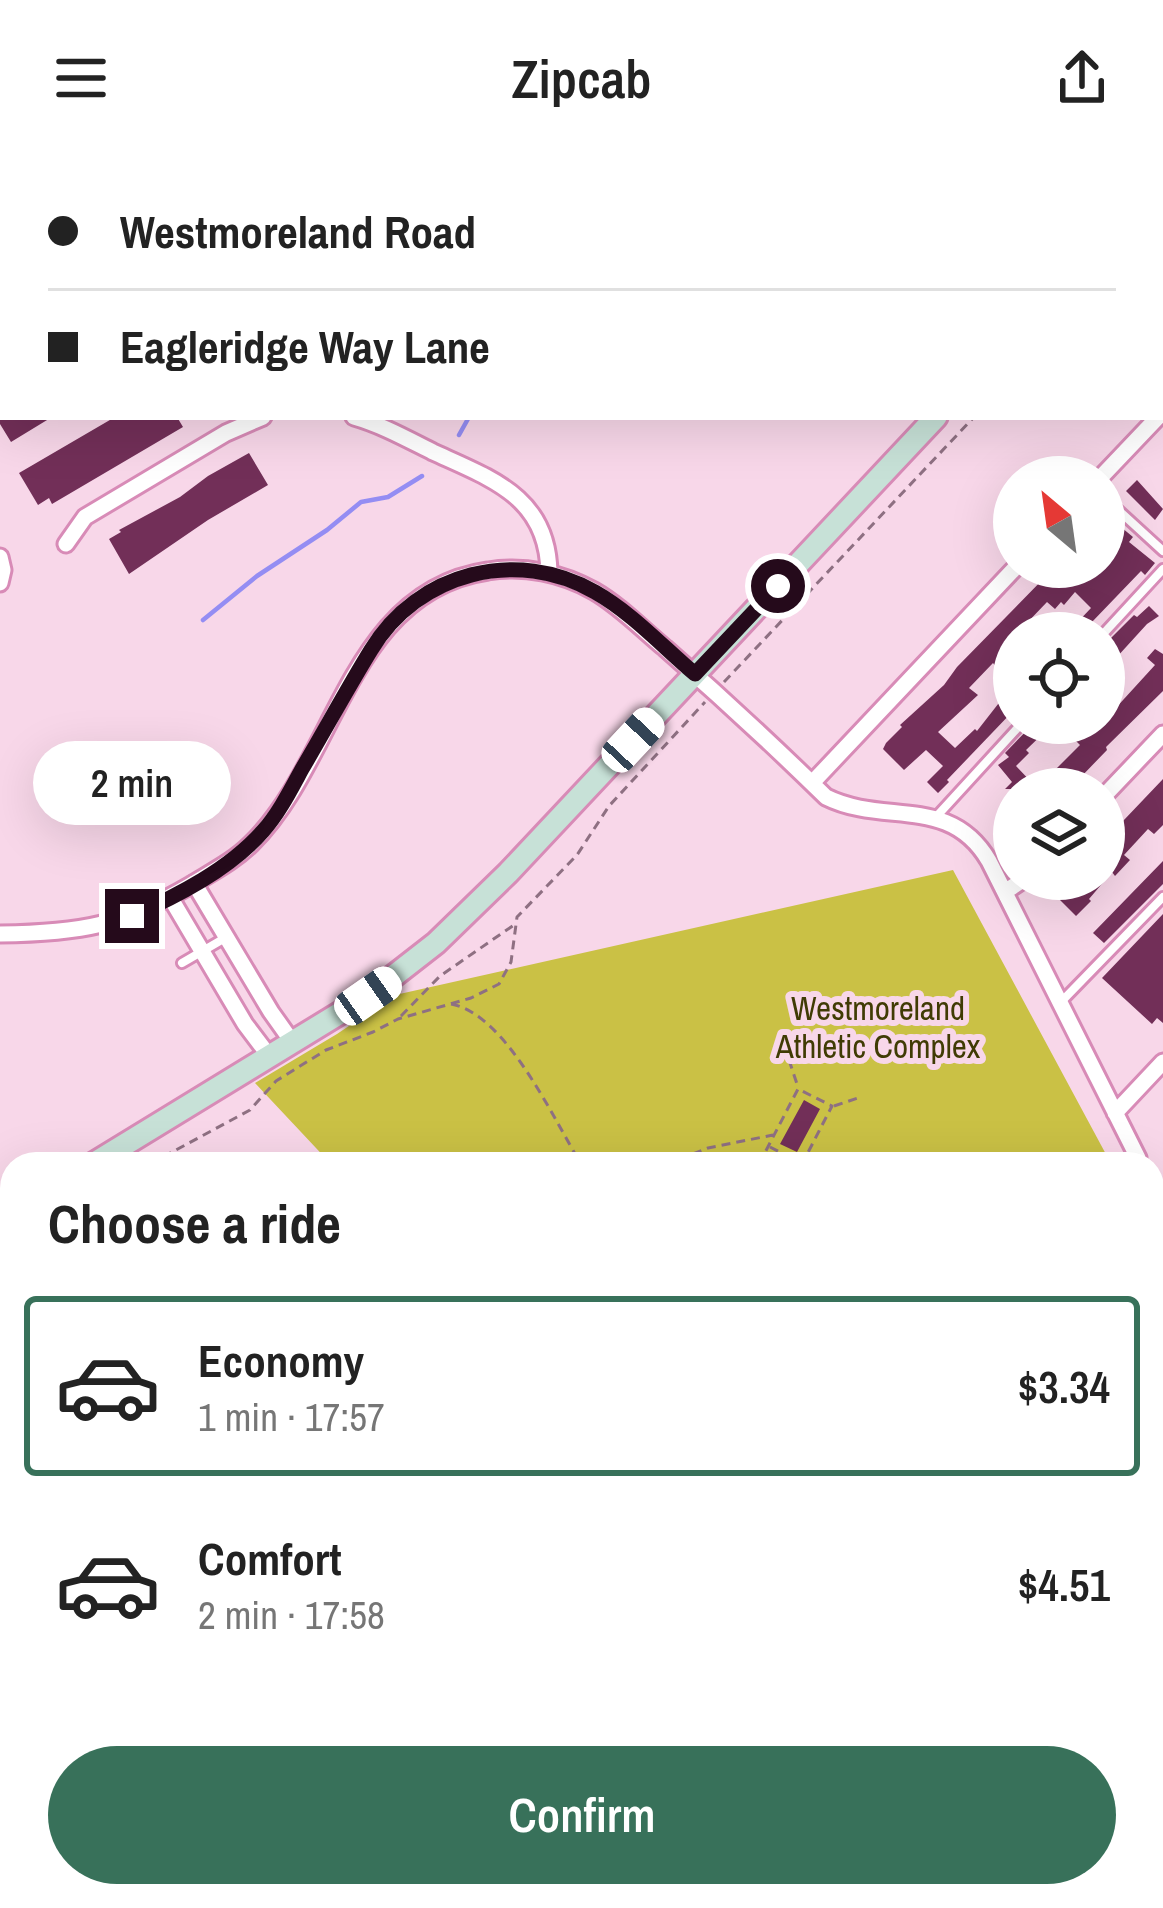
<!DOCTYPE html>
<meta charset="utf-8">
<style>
:root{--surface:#fff;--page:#f2f2f2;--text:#222;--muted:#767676;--line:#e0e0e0;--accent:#38715a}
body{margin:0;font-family:"Archivo Narrow",sans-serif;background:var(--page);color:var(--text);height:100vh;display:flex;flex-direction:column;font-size:45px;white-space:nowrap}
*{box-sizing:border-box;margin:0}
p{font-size:39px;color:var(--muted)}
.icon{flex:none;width:66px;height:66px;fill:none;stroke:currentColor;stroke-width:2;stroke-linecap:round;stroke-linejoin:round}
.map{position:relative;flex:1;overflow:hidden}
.sheet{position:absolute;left:0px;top:996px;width:1164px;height:756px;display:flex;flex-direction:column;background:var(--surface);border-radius:36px 36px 0 0;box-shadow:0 12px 48px #0002}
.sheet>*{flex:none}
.top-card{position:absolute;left:0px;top:0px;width:1164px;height:264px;box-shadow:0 12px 48px #0002;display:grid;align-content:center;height:264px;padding:0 48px;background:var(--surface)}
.needle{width:78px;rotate:331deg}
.controls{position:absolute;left:993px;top:300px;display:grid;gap:24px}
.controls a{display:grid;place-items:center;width:132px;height:132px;border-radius:50%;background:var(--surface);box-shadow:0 12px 48px #0002;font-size:60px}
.end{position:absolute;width:54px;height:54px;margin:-27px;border:15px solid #250a1b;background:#fff;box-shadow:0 0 0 6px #fff}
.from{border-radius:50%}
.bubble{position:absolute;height:84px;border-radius:42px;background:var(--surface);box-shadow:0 12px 48px #0002;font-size:39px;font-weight:600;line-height:84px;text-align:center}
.car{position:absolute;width:36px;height:72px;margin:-36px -18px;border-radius:15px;box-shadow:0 0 9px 3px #0007;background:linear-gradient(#fff 24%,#345 0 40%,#fff 0 76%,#345 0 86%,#fff 0)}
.top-card b{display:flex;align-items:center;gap:42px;height:114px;font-size:45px}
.top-card b+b{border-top:3px solid var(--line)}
.top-card i{width:30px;height:30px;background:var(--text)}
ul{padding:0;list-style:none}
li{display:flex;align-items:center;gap:36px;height:180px;margin:0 24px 18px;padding:0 24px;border:6px solid transparent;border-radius:12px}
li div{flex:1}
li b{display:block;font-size:45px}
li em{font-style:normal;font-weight:600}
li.on{border-color:var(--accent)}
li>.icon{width:108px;height:108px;stroke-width:1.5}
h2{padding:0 48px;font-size:54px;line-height:144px}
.action{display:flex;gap:24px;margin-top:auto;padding:24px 48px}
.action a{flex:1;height:138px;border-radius:72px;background:var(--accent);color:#fff;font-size:48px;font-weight:600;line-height:138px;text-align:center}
header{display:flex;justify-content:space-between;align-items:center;height:156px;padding:0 48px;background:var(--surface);font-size:54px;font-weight:600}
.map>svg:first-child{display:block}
.green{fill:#cac145}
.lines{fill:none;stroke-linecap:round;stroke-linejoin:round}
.stream{stroke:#948df3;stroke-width:4.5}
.building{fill:#722f58}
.lane-casing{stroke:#d88bb7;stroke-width:14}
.street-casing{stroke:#d88bb7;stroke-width:21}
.secondary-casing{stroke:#d88bb7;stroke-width:27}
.path{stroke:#8e7082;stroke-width:3;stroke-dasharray:9 6;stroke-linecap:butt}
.lane{stroke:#fff;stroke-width:8}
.street{stroke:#fff;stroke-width:15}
.secondary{stroke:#c7e1d7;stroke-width:21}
.route{stroke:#250a1b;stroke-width:15}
.labels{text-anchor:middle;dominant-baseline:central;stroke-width:12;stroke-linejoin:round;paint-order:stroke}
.park-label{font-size:33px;fill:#403b04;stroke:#f8d7e9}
</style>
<header><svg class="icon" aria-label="menu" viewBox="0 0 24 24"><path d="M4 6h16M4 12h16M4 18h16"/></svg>Zipcab<svg class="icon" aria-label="share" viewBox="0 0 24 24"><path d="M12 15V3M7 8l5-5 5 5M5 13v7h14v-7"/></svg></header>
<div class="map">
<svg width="1163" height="1752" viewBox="0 0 1163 1752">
<rect width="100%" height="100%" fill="#f8d7e9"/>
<path class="green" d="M953 714 1108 1002 1097 1008H331L255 927 337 878 395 839Z"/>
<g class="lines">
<path class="stream" d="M717 3 718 0
M459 279 469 261
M203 464 257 420 327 374 361 346 388 341 422 320
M1152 1182 1163 1175"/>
</g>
<path class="building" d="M0 261H52L11 286 0 268Z
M115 261H177L183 271 52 348 49 342 38 349 19 317Z
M249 297 268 329 208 364 129 418 109 383 121 376 119 374 180 341 208 320Z
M1137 324 1163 353 1155 364 1126 335Z
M1104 357 1133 381 1129 386 1155 407 1145 419 1141 415 1091 467 1097 473 1096 477H1076L1072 472 1091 452 1075 436 1064 449 1061 446 1055 453 1047 446 1024 470 1031 477H1014V496L997 512 993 507 969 532 978 539 938 576 955 592 975 573 977 575 1002 543 1014 534V554L947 624 949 626 938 637 927 626 943 610 926 594 904 614 883 593 886 587 902 571 900 569 944 529 957 511 1048 418 1052 421 1061 411H1104Z
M1149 450 1159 460 1147 468 1116 502 1104 489 1134 459 1137 461Z
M1155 493 1163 498V535L1106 591 1107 594 1078 624 1076 622 1065 633H1005L1012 626 998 609 1009 601 1005 597 1034 567H1054L1026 594 1029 597 1016 610 1037 632 1080 589 1072 581 1086 567H1104V545L1113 555 1155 509 1147 502Z
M1163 623V669L1154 678 1148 673 1124 699 1130 704 1115 720 1112 716 1089 743 1091 745 1076 760 1054 738 1069 723H1104V685Z
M1163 705V728L1104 787 1093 777Z
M1163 758V867L1157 862 1152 868 1102 822Z
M804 944 820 953 797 996 780 988Z
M469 1740H529L536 1752H476Z
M628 1740H665L672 1752H634Z"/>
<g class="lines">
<g class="lane-casing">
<path id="lane" d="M1104 341 1163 395
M1104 477 1163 413
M936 661 1022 567
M182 807 225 782
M1060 847 1163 741
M0 1634 12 1627"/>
</g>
<g class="street-casing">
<path id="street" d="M927 0 929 3
M381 3 387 0
M0 192 3 191
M1161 240 1163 242
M354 261C382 269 407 283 433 296 492 323 548 341 549 417
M1101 321 1158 261
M66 388 85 361 226 277 263 261
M0 401 3 414 0 427
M812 627 1016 411
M1104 640 1163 578
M194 727 271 856 293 887
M1005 736 1024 723
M170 741 245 868 270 901
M0 778C81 777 121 770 191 729 212 716 234 705 251 688 337 604 349 435 488 415 524 409 562 417 594 435 620 450 642 473 665 492 720 540 774 590 826 641 884 670 950 638 989 705L1138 1002
M1115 957 1163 906
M561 1740 572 1752
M599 1740 604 1752
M783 1740 784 1752
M272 1752V1740
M395 1752 409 1740"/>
</g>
<g class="secondary-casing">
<path id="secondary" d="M1161 25 1163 23
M93 1008 368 840 436 787 508 717 936 261
M0 1064 12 1057
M0 1525 12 1546
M124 1740 131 1752"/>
</g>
<path class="path" d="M1161 64 1163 61
M724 526 974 261
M451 848C506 858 553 962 581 1008
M401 860 440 820 514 769
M789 904 798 931
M834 950 861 941
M770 991 799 1006
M693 998 708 992 773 979
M150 1008 250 954 276 925 326 894 373 876 398 863 471 842 499 828 511 806 517 761 577 699 609 650 705 546
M759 1008 798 933 832 950 802 1008
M0 1092 12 1085
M0 1478 12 1492
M183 1740 190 1752
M925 1740 931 1752"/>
<use href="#lane" class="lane"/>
<use href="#street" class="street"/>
<use href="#secondary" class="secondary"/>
</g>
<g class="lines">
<path class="route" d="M132 760C177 740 230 713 263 675 279 657 290 635 302 613 325 574 347 533 371 494 418 416 517 391 595 436 632 457 663 491 695 518L778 430"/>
</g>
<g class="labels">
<g class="park-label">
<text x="878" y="852">Westmoreland<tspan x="878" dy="38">Athletic Complex</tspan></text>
</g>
</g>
</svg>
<div class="controls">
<a><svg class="needle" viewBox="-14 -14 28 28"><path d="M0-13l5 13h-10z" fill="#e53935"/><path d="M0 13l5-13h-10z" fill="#767676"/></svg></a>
<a><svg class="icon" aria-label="locate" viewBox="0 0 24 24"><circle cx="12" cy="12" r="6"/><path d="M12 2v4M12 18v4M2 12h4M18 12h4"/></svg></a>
<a><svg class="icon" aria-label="layers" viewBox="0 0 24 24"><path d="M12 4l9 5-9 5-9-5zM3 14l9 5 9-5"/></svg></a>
</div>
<i class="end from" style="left:778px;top:430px"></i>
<i class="end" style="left:132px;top:760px"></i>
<div class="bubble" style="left:33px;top:585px;width:198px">2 min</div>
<i class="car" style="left:633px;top:584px;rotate:43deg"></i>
<i class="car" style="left:368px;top:840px;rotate:55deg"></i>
<div class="top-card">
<b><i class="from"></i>Westmoreland Road</b>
<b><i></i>Eagleridge Way Lane</b>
</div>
<section class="sheet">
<h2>Choose a ride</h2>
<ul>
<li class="on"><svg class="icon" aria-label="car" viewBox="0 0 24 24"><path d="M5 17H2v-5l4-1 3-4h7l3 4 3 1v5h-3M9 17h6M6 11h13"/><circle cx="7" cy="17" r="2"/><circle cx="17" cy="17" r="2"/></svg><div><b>Economy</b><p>1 min · 17:57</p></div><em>$3.34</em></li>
<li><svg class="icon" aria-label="car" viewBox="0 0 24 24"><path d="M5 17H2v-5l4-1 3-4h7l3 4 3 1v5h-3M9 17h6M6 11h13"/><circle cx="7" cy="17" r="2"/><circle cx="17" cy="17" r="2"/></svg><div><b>Comfort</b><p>2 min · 17:58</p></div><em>$4.51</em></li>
</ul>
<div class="action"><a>Confirm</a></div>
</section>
</div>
